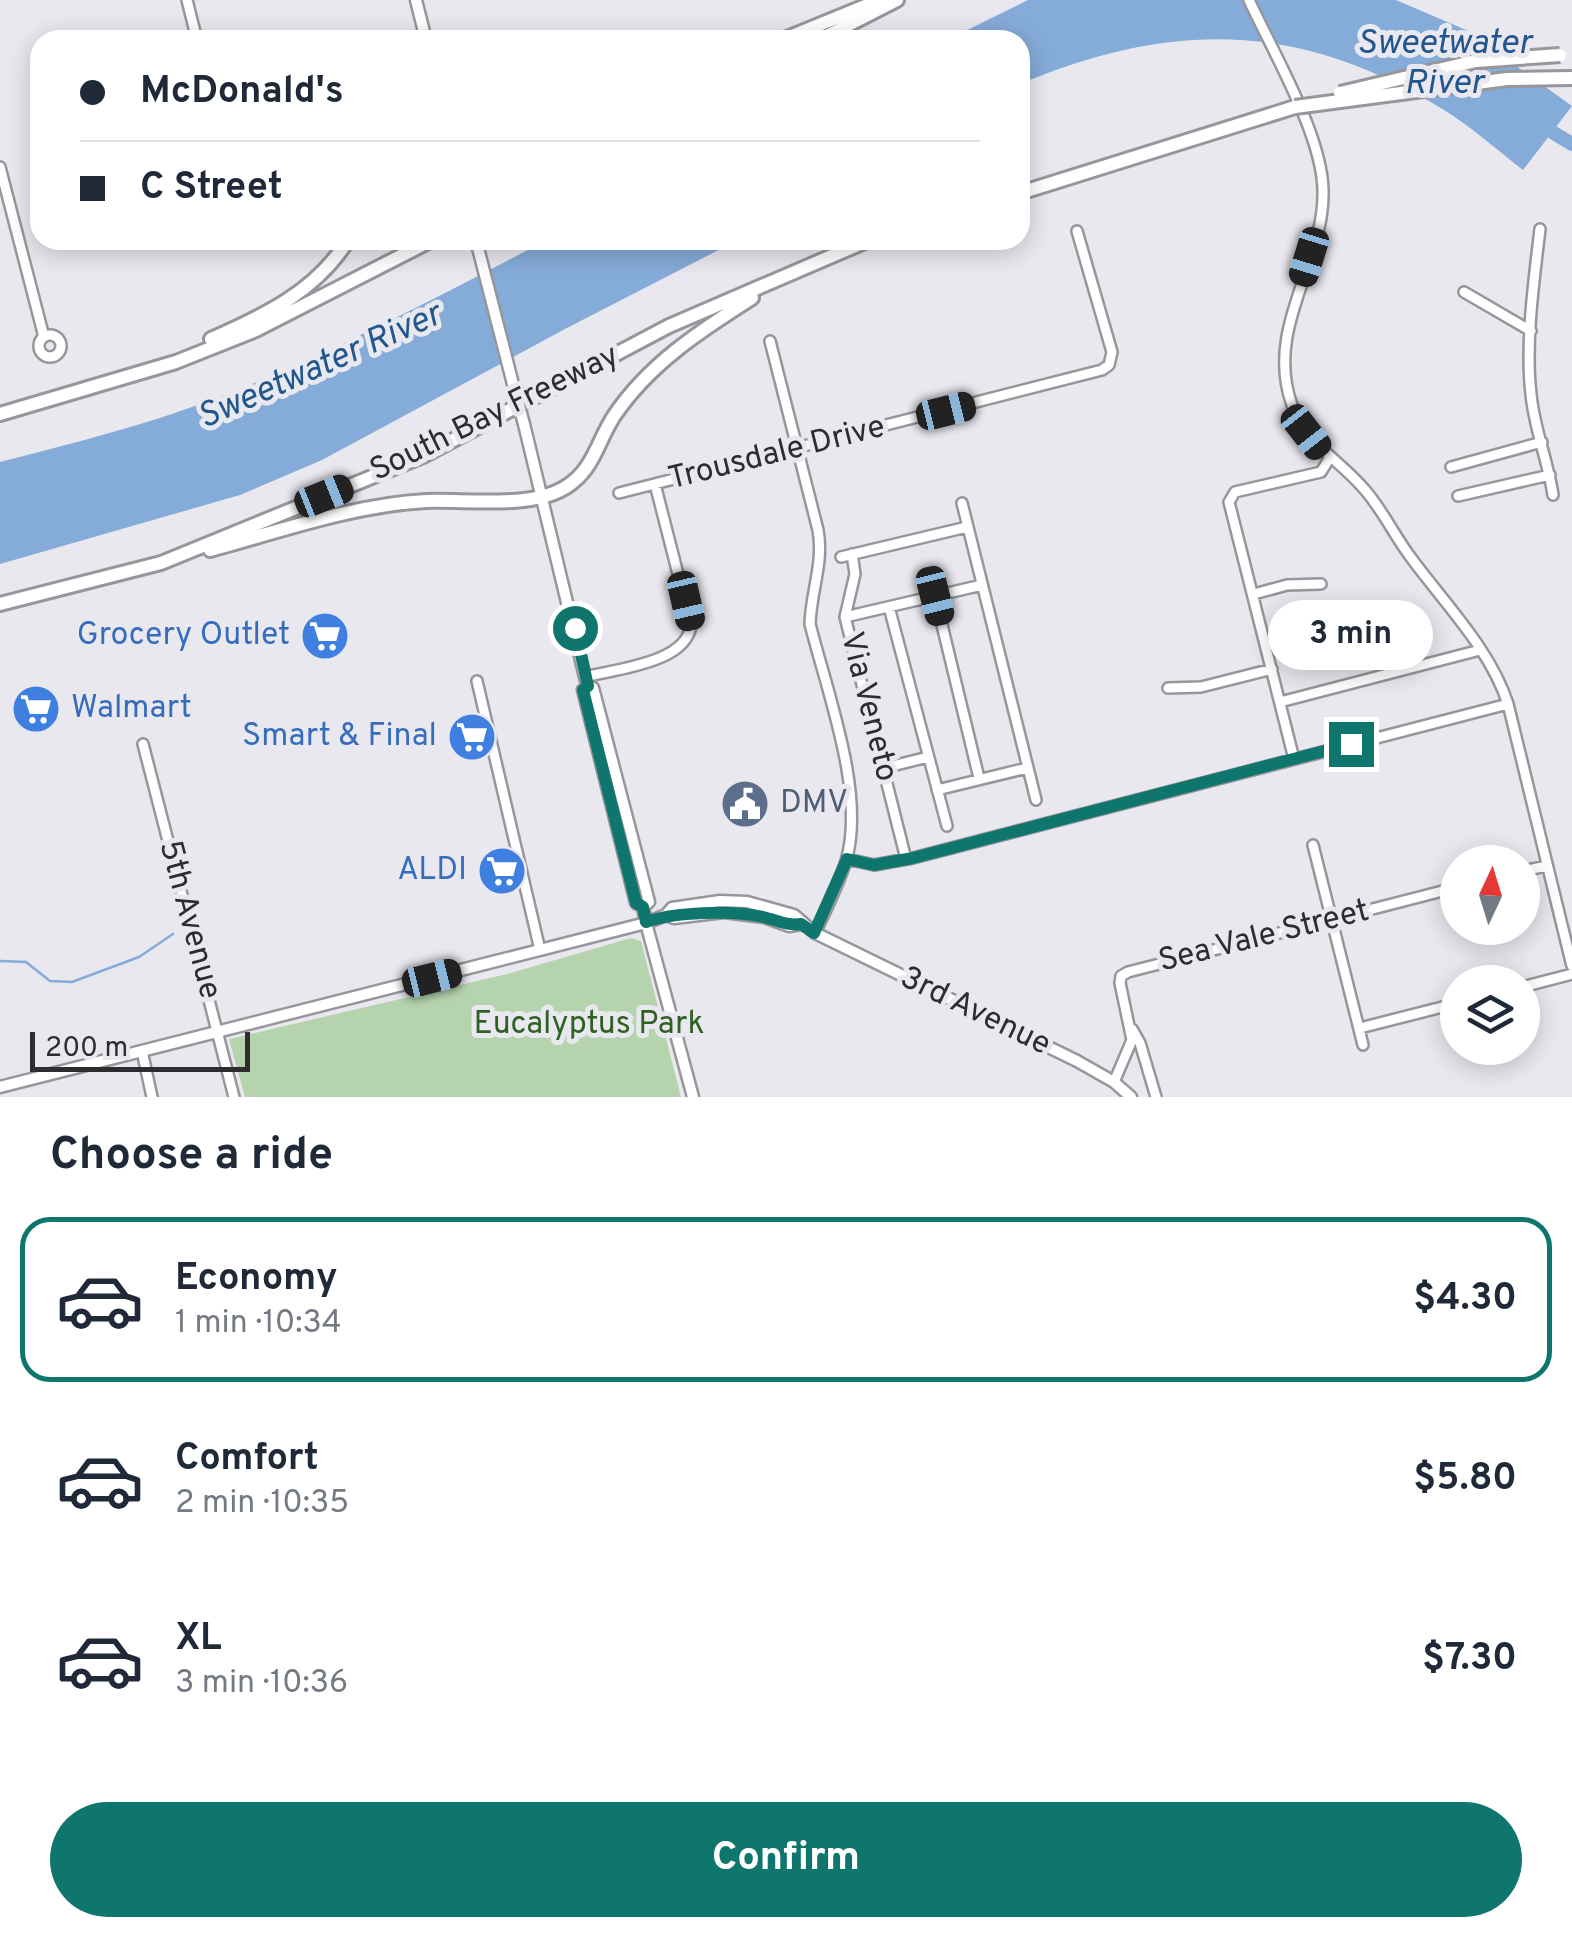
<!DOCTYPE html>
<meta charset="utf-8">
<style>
:root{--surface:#fff;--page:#f6f6f7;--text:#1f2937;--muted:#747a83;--line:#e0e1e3;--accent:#0f766e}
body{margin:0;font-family:Overpass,sans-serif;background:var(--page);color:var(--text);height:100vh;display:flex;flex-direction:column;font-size:38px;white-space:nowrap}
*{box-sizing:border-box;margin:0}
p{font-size:32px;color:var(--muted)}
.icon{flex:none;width:55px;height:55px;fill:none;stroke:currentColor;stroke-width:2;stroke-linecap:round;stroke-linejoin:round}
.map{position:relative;height:1097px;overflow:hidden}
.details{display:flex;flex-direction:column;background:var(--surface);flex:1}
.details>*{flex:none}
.top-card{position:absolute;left:30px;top:30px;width:1000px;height:220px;border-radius:30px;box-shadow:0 5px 25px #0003;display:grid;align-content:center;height:220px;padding:0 50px;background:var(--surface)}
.needle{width:65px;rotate:4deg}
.tools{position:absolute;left:1440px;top:845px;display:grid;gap:20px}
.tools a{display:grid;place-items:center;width:100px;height:100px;border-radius:50%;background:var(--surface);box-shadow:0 5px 25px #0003;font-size:50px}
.scale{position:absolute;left:30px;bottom:25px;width:220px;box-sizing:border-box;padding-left:10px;border:5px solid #2d2d2f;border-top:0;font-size:28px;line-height:35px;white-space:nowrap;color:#2d2d2f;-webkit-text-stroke:8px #e9e8ef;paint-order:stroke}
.end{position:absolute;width:45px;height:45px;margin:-22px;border:12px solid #0f766e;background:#fff;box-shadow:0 0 0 5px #fff}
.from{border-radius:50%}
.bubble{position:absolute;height:70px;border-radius:35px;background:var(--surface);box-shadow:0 5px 25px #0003;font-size:32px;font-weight:700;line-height:70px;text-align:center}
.car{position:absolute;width:30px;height:60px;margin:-30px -15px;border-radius:12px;box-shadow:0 0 8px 2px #0007;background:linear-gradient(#222 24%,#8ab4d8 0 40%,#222 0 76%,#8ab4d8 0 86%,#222 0)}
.top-card b{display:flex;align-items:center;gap:35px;height:95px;font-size:38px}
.top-card b+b{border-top:2px solid var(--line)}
.top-card i{width:25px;height:25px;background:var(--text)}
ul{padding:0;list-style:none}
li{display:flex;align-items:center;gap:30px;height:165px;margin:0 20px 15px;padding:0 30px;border:5px solid transparent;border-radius:30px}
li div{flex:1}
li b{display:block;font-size:38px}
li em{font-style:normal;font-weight:700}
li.current{border-color:var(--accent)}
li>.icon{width:90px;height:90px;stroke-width:1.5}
h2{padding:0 50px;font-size:45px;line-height:120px}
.primary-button{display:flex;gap:20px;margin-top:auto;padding:20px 50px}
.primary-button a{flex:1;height:115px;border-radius:60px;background:var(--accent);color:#fff;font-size:40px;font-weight:700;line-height:115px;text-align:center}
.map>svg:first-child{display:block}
.green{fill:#b5d4ae}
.water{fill:#85abd8}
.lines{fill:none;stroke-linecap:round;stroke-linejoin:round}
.stream{stroke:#85abd8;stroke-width:2.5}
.river{stroke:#85abd8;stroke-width:14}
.minor-casing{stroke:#97969c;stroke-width:14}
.major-casing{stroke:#97969c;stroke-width:15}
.highway-casing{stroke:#97969c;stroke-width:18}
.minor{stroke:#fff;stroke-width:9}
.major{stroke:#fff;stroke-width:10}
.highway{stroke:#fff;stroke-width:12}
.major-bridge-casing{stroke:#97969c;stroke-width:15;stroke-linecap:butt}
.highway-bridge-casing{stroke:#97969c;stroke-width:18;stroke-linecap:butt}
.major-bridge{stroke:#fff;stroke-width:10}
.highway-bridge{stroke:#fff;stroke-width:12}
.route{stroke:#0f766e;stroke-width:12}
.labels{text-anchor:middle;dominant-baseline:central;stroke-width:10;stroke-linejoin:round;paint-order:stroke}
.street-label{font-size:32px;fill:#2d2d2f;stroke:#e9e8ef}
.shop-label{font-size:32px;fill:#366cbe;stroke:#e9e8ef;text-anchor:end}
.service-label{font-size:32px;fill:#4e5e75;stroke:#e9e8ef;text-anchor:start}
.park-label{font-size:32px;fill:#2f6123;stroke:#e9e8ef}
.water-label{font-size:35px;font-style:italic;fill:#21568e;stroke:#e9e8ef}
</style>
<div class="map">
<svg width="1572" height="1097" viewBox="0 0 1572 1097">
<rect width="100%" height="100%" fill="#e9e8ef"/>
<path class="green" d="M631 938 641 941 681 1097H245L229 1039 507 974Z"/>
<path class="water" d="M1028 0H1396L1466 30 1572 106 1523 170C1497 150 1472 127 1444 110 1300 21 1173 20 1020 84V40H947Z
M547 240H738L565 329 322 460 240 495 0 564V462C55 448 109 434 163 417 292 375 426 303 547 240Z"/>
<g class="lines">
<path class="stream" d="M0 961 26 962 50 981 72 982 139 957 173 934"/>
<path class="river" d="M1539 124 1572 144"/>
<g class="minor-casing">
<path id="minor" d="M187 0 197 40
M1249 0C1273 52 1322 135 1323 190 1325 264 1264 327 1292 405 1306 444 1340 460 1365 490 1384 512 1395 537 1412 559 1446 605 1490 649 1508 704L1572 966
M0 167 44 337
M1540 229C1534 280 1525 344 1531 394 1534 428 1548 461 1553 495
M1464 292 1531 331
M39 346a11 11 0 1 1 22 0a11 11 0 1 1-22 0Z
M770 341 818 530C824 563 811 591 810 624 827 692 866 794 846 861 838 886 826 910 815 933
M1451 467 1542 442
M619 493 1102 370 1109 365 1112 352 1077 231
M1458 496 1550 475
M962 503 1036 800
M852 554 855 574 845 617 906 859
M841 557 967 527
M1254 594 1287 585 1321 584
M935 596 979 778
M889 607 947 826
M845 617 982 585
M585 677C616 669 687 663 691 625L655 484
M477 681 540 950
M1168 688 1201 687 1272 669
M1280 702 1480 650
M143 744 234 1097
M1294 759 1229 502 1235 492 1321 472 1329 459
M884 768 928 757
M937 790 1027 768
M1313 845 1363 1045
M847 859 874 865 913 858 1508 704
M1522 871 1547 866
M1522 987 1572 974
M1360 1028 1458 1003
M1132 1029 1140 1043 1156 1097
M142 1051 152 1097
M1114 1082 1132 1040 1120 983 1121 976 1128 972 1458 887"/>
</g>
<g class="major-casing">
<path id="major" d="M416 0 426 40
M476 240 514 388
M524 424 585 677 588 687 593 688 649 902 643 907 646 923 693 1097
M588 687 583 690 636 903 643 907
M666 915 674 918 724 912 764 917 789 926 801 924
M0 1087 646 923 666 915 672 908 720 901 747 902 794 915 815 933 1077 1061 1114 1082 1131 1097"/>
</g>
<g class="highway-casing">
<path id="highway" d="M782 40 880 0
M819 40 897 0
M1020 193 1295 107
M211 339C266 315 316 291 348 240
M0 414 176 362 256 330 432 240
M210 550C280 531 353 505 426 501 469 499 541 511 574 481 594 465 600 437 614 416 649 364 700 331 752 298
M0 604 161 563 423 456 669 326 869 240"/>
</g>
<use href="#minor" class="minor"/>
<use href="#major" class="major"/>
<use href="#highway" class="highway"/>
<g class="major-bridge-casing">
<path id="major-bridge" d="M514 388 524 424"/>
</g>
<g class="highway-bridge-casing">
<path id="highway-bridge" d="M1340 93 1476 61 1560 55
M1295 107 1507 79 1572 78"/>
</g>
<use href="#major-bridge" class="major-bridge"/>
<use href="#highway-bridge" class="highway-bridge"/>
</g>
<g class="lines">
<path class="route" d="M575 628 588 686 583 690 636 903 643 907 646 922C675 912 731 910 763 917 777 920 786 926 801 924L814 933 847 859 874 865 913 858 1351 744"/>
</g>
<defs>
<g id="supermarket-disc" transform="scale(2.5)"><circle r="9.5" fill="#3f7fe0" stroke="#e9e8ef"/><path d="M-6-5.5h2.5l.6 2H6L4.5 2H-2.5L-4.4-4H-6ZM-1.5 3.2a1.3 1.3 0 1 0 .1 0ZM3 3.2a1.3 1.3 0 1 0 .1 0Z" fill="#fff"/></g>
<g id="civic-disc" transform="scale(2.5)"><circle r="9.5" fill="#5c6f8a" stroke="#e9e8ef"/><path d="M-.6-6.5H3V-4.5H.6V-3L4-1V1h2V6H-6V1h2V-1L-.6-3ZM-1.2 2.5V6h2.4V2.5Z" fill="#fff"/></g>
</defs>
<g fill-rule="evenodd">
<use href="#supermarket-disc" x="325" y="636"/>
<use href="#supermarket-disc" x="36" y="709"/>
<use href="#supermarket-disc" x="472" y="737"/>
<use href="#civic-disc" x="745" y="804"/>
<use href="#supermarket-disc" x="502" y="871"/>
</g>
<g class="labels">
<g class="street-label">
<text transform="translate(495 414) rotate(-26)">South Bay Freeway</text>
<text transform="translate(777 454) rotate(-14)">Trousdale Drive</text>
<text transform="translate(868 707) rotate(76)">Via Veneto</text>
<text transform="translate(189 920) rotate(75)">5th Avenue</text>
<text transform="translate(1264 937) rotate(-14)">Sea Vale Street</text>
<text transform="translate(975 1012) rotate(26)">3rd Avenue</text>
</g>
<g class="shop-label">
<text x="290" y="636">Grocery Outlet</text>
<text x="71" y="709" text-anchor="start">Walmart</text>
<text x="437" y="737">Smart &amp; Final</text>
<text x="467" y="871">ALDI</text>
</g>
<g class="service-label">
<text x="780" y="804">DMV</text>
</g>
<g class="park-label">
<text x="589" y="1025">Eucalyptus Park</text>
</g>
<g class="water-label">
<text x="1444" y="44">Sweetwater<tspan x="1444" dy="40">River</tspan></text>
<text transform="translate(320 367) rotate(-24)">Sweetwater River</text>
</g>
</g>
</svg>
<div class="tools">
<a><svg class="needle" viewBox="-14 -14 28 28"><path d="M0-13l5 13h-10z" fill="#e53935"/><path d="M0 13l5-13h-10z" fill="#747a83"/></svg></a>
<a><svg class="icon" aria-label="layers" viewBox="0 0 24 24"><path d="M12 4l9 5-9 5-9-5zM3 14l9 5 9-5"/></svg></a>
</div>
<div class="scale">200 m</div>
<i class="end from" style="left:575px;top:628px"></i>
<i class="end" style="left:1351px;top:744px"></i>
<div class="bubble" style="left:1268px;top:600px;width:165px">3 min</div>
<i class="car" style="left:1309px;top:257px;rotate:197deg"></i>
<i class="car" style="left:946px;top:411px;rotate:76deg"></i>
<i class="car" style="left:1306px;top:432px;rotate:142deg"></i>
<i class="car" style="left:324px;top:496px;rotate:68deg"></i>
<i class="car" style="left:935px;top:596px;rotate:166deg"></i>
<i class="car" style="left:686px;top:601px;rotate:167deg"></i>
<i class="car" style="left:432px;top:978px;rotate:76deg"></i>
<div class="top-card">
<b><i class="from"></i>McDonald's</b>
<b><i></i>C Street</b>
</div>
</div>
<section class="details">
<h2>Choose a ride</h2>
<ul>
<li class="current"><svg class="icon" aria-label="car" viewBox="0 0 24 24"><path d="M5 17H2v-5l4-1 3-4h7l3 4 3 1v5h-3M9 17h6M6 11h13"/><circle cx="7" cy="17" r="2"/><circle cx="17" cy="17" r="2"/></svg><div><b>Economy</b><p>1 min · 10:34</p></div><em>$4.30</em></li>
<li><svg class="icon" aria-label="car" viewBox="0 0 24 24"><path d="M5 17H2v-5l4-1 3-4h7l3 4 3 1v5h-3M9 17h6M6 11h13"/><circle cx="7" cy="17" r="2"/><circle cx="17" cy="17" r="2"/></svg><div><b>Comfort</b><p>2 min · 10:35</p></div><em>$5.80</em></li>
<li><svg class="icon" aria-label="car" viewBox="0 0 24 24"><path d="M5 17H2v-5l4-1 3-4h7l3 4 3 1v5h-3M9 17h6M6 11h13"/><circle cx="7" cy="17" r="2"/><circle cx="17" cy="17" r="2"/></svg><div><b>XL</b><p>3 min · 10:36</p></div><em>$7.30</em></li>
</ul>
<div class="primary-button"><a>Confirm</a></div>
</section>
